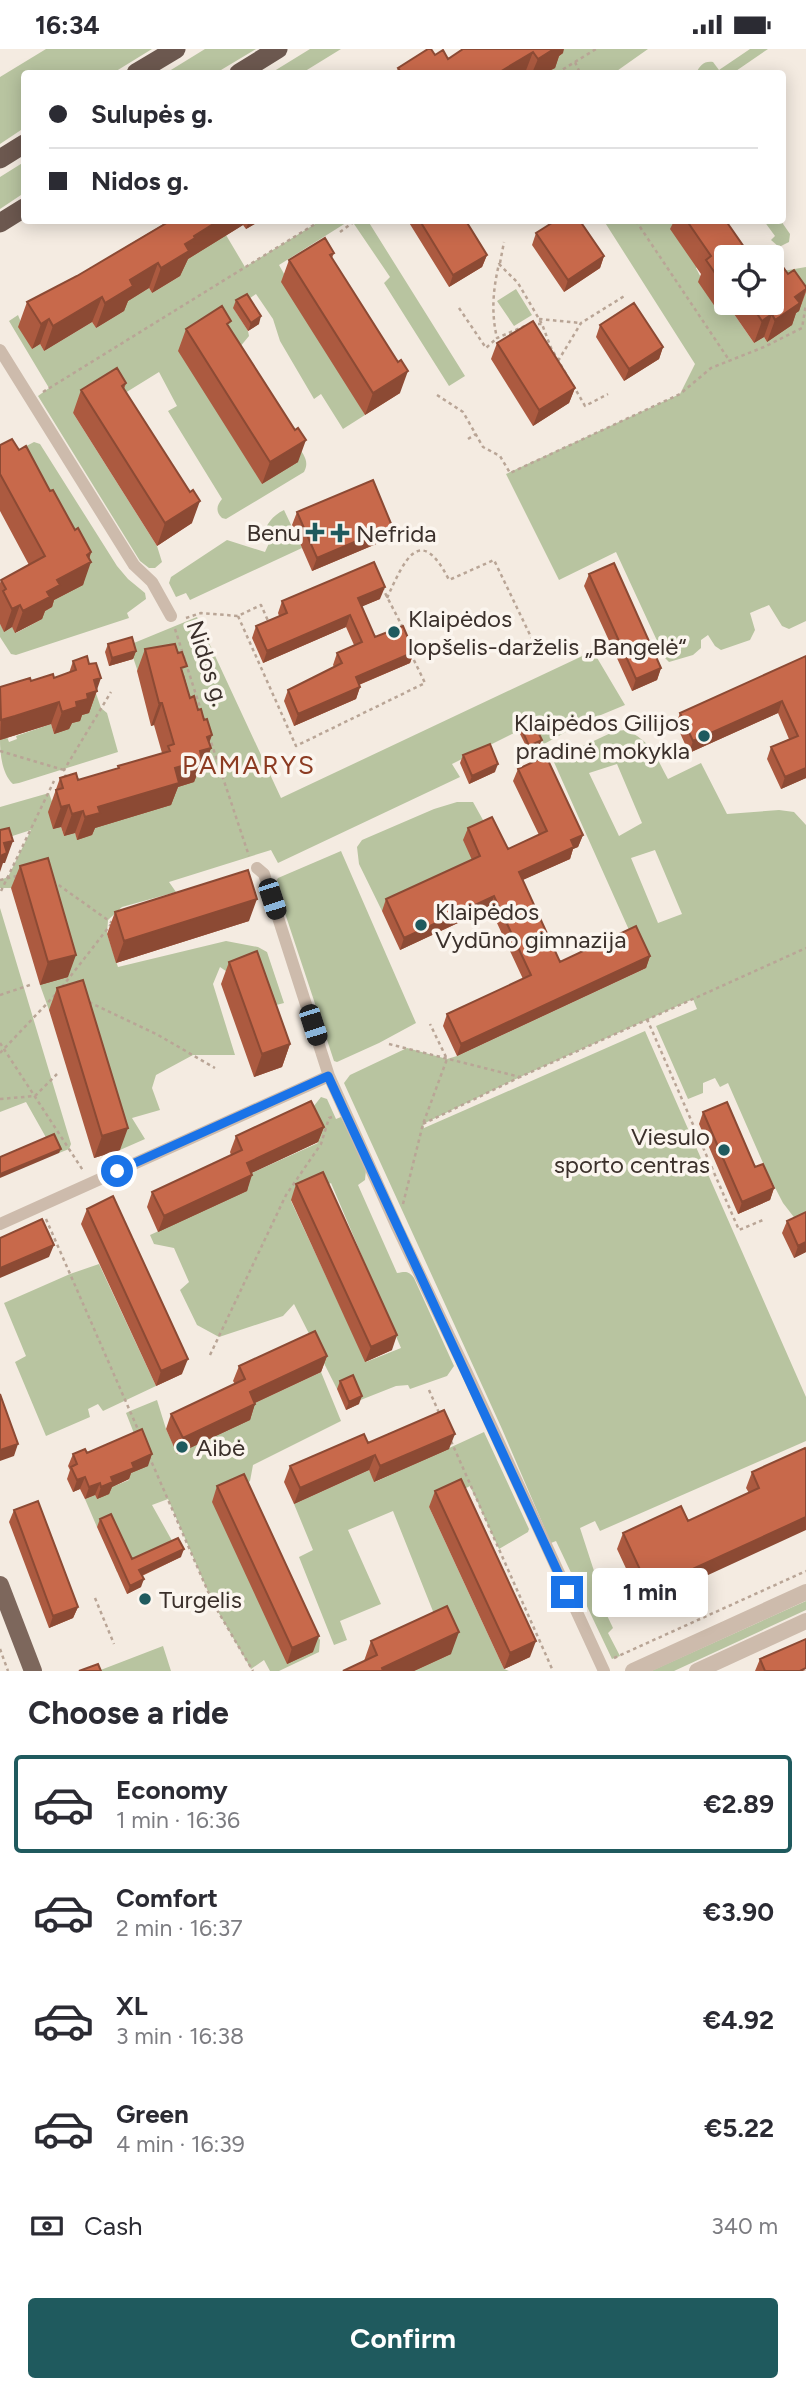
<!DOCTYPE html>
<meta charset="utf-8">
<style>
:root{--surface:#fff;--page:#f2f2f3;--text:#2b2b33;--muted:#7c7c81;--line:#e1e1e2;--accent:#1f5a5e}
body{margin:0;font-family:Figtree,sans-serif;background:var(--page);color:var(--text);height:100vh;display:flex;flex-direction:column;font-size:26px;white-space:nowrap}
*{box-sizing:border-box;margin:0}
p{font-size:23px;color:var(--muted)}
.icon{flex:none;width:38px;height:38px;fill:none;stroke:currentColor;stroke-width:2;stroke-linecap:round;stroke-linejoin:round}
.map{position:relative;height:1622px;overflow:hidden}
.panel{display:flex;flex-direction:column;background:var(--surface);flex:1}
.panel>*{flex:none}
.hud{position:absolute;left:21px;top:21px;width:765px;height:154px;border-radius:7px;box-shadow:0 4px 18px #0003;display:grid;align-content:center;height:154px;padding:0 28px;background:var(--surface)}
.controls{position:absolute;left:714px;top:196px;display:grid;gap:14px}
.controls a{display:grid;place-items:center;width:70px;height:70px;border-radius:7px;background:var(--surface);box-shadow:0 4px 18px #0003;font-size:35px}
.end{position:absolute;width:32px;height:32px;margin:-16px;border:9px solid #1a73e8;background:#fff;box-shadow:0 0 0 4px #fff}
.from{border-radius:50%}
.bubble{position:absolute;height:49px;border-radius:7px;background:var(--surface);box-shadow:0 4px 18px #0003;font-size:23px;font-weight:700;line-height:49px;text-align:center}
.car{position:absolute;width:21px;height:42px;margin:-21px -10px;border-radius:9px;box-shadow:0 0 5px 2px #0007;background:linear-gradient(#222 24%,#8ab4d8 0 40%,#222 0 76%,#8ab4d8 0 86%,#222 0)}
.hud b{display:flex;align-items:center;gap:24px;height:66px;font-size:26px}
.hud b+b{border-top:2px solid var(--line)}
.hud i{width:18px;height:18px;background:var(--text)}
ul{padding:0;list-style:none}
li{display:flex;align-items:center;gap:21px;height:98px;margin:0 14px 10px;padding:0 14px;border:4px solid transparent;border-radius:7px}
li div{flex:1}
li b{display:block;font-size:26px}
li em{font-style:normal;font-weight:700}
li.active{border-color:var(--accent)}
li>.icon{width:63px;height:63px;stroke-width:1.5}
h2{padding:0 28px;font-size:32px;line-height:84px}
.pay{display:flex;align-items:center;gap:18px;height:77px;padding:0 28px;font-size:26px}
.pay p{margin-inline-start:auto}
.cta{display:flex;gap:14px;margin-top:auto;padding:14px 28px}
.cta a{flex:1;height:80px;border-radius:7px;background:var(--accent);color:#fff;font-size:28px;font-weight:700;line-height:80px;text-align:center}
.status{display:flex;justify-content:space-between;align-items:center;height:49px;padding:0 35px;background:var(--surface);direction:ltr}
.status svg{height:19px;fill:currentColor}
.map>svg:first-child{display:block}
.green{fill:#b8c4a0;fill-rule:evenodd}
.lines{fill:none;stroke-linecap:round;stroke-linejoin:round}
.path{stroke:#b9a596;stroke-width:2.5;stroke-dasharray:3.5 3.5;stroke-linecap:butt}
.minor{stroke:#cdbbac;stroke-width:12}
.tertiary{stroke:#cdbbac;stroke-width:16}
.primary{stroke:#7d675c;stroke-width:18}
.trunk{stroke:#6c584f;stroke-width:19}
.wall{fill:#ac5a40}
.shaded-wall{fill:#8c4a34}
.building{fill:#c8694b;stroke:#8c4a34;stroke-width:2}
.route{stroke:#1a73e8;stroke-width:9}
.poi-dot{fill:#1f5a5e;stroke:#fbf5ee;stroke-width:2.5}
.labels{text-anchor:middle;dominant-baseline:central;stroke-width:7;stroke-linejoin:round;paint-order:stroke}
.poi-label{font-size:24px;fill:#3b302b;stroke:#fbf5ee;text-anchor:start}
.street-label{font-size:24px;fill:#3b302b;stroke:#fbf5ee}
.neighbourhood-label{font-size:26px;letter-spacing:2px;fill:#8c3b22;stroke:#fbf5ee}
</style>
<div class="status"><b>16:34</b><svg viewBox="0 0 49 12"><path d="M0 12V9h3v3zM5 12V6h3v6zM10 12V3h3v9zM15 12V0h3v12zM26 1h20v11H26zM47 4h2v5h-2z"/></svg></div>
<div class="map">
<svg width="806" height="1622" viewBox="0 0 806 1622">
<rect width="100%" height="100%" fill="#f4ebe1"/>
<path class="green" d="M46 0H152L113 24H24V79L0 95V28Z
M205 0H256L216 24H166Z
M310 0H341L302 24H271Z
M560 0H648L614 24H545L554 19Z
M750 0H768L733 24H696C701 16 703 12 713 13L719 21Z
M24 113V144L0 160V128Z
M320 172H349L279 216 365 366 343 380 321 345 314 350 280 292 273 270 256 245 234 260 248 282 249 287 239 299 262 435 297 413V396C303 405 310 412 304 423L226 470 222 469C215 462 217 456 222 450L168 362 177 357 159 323 125 344 73 364 157 497 162 513 155 519H149L140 512 38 347 49 339 9 272 18 266 32 300 40 295 44 302 92 273 96 279 124 262 120 256 149 239 152 244 180 227V204L226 186 245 218Z
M352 172H368L465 327 449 337 384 234 390 228Z
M604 172H674L702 215 696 219 718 262 727 255 754 294 764 288 767 293 783 222 806 218V572L789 580 782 577 769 556 750 564 755 581 750 591 721 601 715 597 708 586 701 591V599L693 606 669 613 665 609 616 503 559 531 506 425 680 345 695 315Z
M764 172H781L790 185 789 193 779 198 771 191 775 187Z
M516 240 532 266 514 277 497 252Z
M34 393 40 395 117 517 128 530 145 544 146 550 127 564 129 569 16 606 11 605 0 588V575L4 582 12 578 16 584 42 570 39 565 52 558 0 411Z
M284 461 302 499 190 551 186 544 176 548 169 534 171 528 227 491 265 503 270 492 263 488C266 475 272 467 284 461Z
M197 568 281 749 593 602 625 656 584 673 544 695 532 675 452 715 460 728 278 814 271 801 169 833 176 843 122 858 108 871 107 885 118 918 226 892 258 898 267 903 284 954 261 960 236 929 220 918 213 935 235 1006H193L156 1026 152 1039 160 1061 132 1069 145 1090 120 1101 49 961 40 936 39 831 11 839H0V831L8 828 31 781 3 790 0 783V758L49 744 55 761 53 780 61 778 64 787 75 784 77 790 92 786 90 780 174 732 129 596Z
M90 627 101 659 107 664 118 703 19 734 13 735C2 725 0 705 0 691L7 688 9 693 17 690 16 687 51 675 54 685Z
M626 681C651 692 656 708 668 730L701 714 727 765 779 761 794 763 806 776V1173L800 1176 783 1154 767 1123 728 1034 720 1038 715 1029 703 1034V1044L688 1050 656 977 697 960 693 950 520 1028 423 1075 424 1079 645 982 806 1348V1392L600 1482 595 1472 580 1479 595 1525 593 1537 613 1579 608 1584 620 1607 612 1610 556 1492 551 1494 502 1380 344 1034 350 1026 407 999 447 1010 457 1007 646 919 553 711 615 682ZM617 715 642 774 619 787 589 724ZM655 801 682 865 658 874 631 809Z
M457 753H473L488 780 476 819 382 862 359 815 357 798 362 791 434 760Z
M341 802 416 974 379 994 337 1013 334 1012 275 834 278 829Z
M0 859 71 1095 69 1100 59 1104 53 1090 48 1092 26 1053 0 1063Z
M321 1048 327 1050 336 1070 341 1068 366 1121 365 1131 358 1136 397 1224C405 1223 408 1221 414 1229L454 1317 447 1327 410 1340 408 1336 396 1337 358 1352 337 1340 294 1255 283 1267 219 1288 197 1276 180 1241 189 1233 174 1199 154 1195 150 1186 246 1142 241 1129 318 1094 306 1067ZM331 1134 401 1299 366 1313 291 1152Z
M99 1215 156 1337 103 1362 98 1355 88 1360 90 1368 46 1387 15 1313 26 1307 4 1254 70 1225Z
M321 1323 341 1372 253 1416 250 1432 238 1441 320 1591 319 1603 279 1622H270L264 1611 251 1620 213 1554 168 1450 152 1456 175 1497 117 1523 113 1512 108 1473 97 1478 85 1450 95 1446 97 1450 107 1440 129 1431 137 1392 126 1364 130 1362 157 1351 166 1380 177 1404 249 1371 244 1359Z
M484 1383 529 1480 528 1483 499 1500 470 1437 429 1458 504 1620 509 1622H414L450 1605 393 1462 348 1481 381 1555 340 1572 347 1591 334 1596 299 1508 313 1501 294 1455 369 1421 375 1433Z
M806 1552V1561L674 1622H651Z
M163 1597 171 1622H98Z"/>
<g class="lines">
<path class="path" d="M575 13 580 24
M557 24 596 0
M636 172 729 311
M340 183 355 172
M500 214 504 193
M459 259 486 299 497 289
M539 270 581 274
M531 275H542
M525 277 497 289C491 264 493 240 499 215L518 234 542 275 551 299 569 330
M558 312 581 274 626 246
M573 336 585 357 608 345
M43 343 320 172
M437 346 463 363 483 398 500 407 510 424 680 345 711 319 764 298 802 279 806 255
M468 390 476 385
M382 538 403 579
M387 549C404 512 420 473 449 531L494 511 532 590
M238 567 296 697 425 634 411 605
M186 569 201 564 238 567 261 556 269 574
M175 580 205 674
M209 687 249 807
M0 702 64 721
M66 729 64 721 111 643
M0 831 17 827
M53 832 112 874
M1 842 54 732
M62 938 112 874
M0 946 30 936
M89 953 158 986 215 1019
M647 970 739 1181 763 1171
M0 994 84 1123
M389 995 520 1028 806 899
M0 1004 56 945
M0 1050 35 1047 57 1025
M423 1075 520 1028
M403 1155 423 1075 447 1010 430 975
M46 1170 140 1385
M210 1306 286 1146 321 1095 329 1069 332 1068
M429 1341 440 1366
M451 1392 553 1622
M149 1407 213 1554 253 1622
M95 1549 114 1595
M0 1600 8 1622
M614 1609 806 1522"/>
<path class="minor" d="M0 301 134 516 152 533 171 567
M257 819 264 825 329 1027 397 1178 467 1324 604 1622
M0 1175 329 1027"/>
<path class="tertiary" d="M633 1622 806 1543
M697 1622 806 1572"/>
<path class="primary" d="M0 1536 33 1622"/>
<path class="trunk" d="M136 24 176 0
M239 24 278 0
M0 110 24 95
M0 174 24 159"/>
</g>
<path class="wall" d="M463 0 563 4 559 7 555 19 545 24H396L398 19 435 6 448 10Z
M167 172H260L246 180 243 176 188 210 180 227 152 244 149 239 128 252 124 262 96 279 92 273 44 302 40 295 32 300 18 278 27 253 77 227 167 173Z
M408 172H466L487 206 482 218 449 238Z
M674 172H729L728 175 726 208V254H772L788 225 806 238V243L799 262 796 264 792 276 767 293 764 288 754 294 727 255 718 262 698 233 701 225 670 180Z
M536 184 604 207 600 219 564 243 532 196Z
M334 204 332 209 398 313 400 344 365 366 281 233 289 211Z
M236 251 259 275 248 282 233 259Z
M600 276 663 298 659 310 624 332 596 288Z
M229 278 295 381 298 413 262 435 178 302 186 280Z
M497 294 575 339 569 354 533 377 491 310Z
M126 334 124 340 192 474 157 497 73 364 81 341Z
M0 396 19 401 50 442 75 481 91 503 83 536 54 551 52 558 45 562 42 570 15 584 12 578 4 583 0 575V534L1 531 29 516 0 462Z
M297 463 388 490 312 522 292 476Z
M589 525 661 619 657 631 632 642 584 537Z
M380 550 362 557 375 588 414 603 410 614 359 636 360 638 356 650 294 677 284 652 288 641 334 618 333 616 337 604 354 596 346 578 263 614 252 589 256 577 279 567 278 564 282 552Z
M108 595 136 602 133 610 109 617 105 603Z
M145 600 184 626 190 649 211 699 203 721 198 723 194 733 178 738 171 756 95 779 92 786 77 791 75 784 64 787 61 778 53 780 48 763 60 729 78 731 117 720 118 717 162 704 154 676 151 677 137 622Z
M806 607V729L781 740 767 710 771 698 789 690 778 664 689 704 676 675 680 664Z
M73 612 97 642 89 664 82 666 80 672 72 674 69 680 54 685 51 675 0 691V638L54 629 69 624Z
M522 681 540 695 528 701 520 685Z
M463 706 495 723 469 735 460 714Z
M518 720 583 786 578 798 573 800 570 810 522 831 560 913 650 907 646 919 457 1007 443 977 447 965 523 930 490 859 400 901 382 862 386 850 472 811 463 791 468 779 508 800 539 786 513 732Z
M20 817 68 928 40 936 11 839Z
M115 863 249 872 116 914 107 885Z
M229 913 290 995 282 1018 254 1028 221 935Z
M57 939 120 1101 94 1109 49 961Z
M703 1063 774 1139 770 1151 738 1165 699 1075Z
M324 1078 318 1093 251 1124 247 1142 158 1183 147 1158 152 1143 231 1106 230 1103 236 1087Z
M296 1135 392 1301 365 1313 291 1151Z
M87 1160 182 1325 156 1337 81 1175Z
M787 1172 806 1203 794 1209 782 1184Z
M327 1307 321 1323 255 1354 250 1371 177 1405 166 1380 171 1365 235 1335 233 1332 239 1317Z
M340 1332 359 1355 346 1361 337 1340Z
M368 1394 449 1400 374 1433 369 1421 294 1455 284 1433 290 1417Z
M806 1401 643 1556 617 1500 623 1484 688 1472 749 1444 746 1439 752 1423Z
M87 1404 148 1417 131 1424 129 1430 112 1438 109 1445 97 1450 95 1446 85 1450 80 1440 73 1443 67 1430 70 1421 68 1417 73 1405Z
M217 1437 313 1603 287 1615 212 1453Z
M435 1442 530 1608 504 1620 429 1458Z
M14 1461 78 1558 73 1569 49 1579 9 1473Z
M100 1470 132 1510 181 1508 142 1527 141 1538 127 1545 97 1478Z
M371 1592 451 1605 414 1622H343L364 1612Z
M760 1610 806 1622H755Z"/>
<path class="shaded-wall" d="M554 0H564L563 4 559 7 555 19 545 24H532L538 10Z
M533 3 525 24H498Z
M218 172H245L243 176 188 210 180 227 152 244 161 219 194 187Z
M249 172H260L246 180Z
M487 206 482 218 449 238 453 226Z
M604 207 600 219 564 243 568 231Z
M158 214 149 239 128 252 124 262 96 279 105 254 130 231Z
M726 239 727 255 718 262Z
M806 240 799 262 796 264 792 276 767 293 775 271 795 248Z
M102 248 92 273 44 302 53 277Z
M772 265 764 288 754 294 762 272Z
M261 267 259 275 248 282 251 274Z
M49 270 40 295 32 300 41 275Z
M663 298 659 310 624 332 629 320Z
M408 322 400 344 365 366 373 344Z
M575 339 569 354 533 377 539 361Z
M306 391 298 413 262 435 270 413Z
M200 452 192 474 157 497 165 474Z
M392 477 388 490 312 522 317 509Z
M91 503 87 516 91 513 83 536 54 551 52 558 45 562 42 570 15 584 23 562 47 543 57 531 87 506Z
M385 538 380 550 354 561 358 549Z
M20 556 12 578 4 583 12 560Z
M350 566 346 578 263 614 267 602Z
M136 602 133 610 109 617 112 609Z
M414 603 410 614 351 639 356 628Z
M661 619 657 631 632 642 636 630Z
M101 629 89 664 82 666 80 672 72 674 69 680 54 685 62 663 76 653 94 631Z
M360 638 356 650 294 677 298 665Z
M782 652 778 664 689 704 693 692Z
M59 653 51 675 0 691 1 671Z
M159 654H162L154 676 151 677Z
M212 686 207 700 211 699 203 721 198 723 194 733 178 738 171 756 95 779 92 786 77 791 85 768 98 758 175 719 200 702 207 688Z
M542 691 540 695 528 701 529 697Z
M498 715 495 723 469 735 472 727Z
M806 719V729L781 740 785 728Z
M69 756 61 778 53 780 61 758Z
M83 762 75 784 64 787 72 765Z
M583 786 578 798 573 800 570 810 514 835 519 823 571 791Z
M13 792 5 814H3L0 823V805L4 794Z
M494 847 490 859 400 901 404 889Z
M257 850 249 872 116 914 124 892Z
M76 906 68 928 40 936 48 913Z
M650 907 646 919 457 1007 461 995Z
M290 995 282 1018 254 1028 262 1005Z
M324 1078 318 1093 241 1129 247 1114Z
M128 1079 120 1101 94 1109 102 1087Z
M61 1100 59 1104 0 1129V1125Z
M252 1126 247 1142 158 1183 164 1167Z
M774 1139 770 1151 738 1165 742 1153Z
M806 1193V1203L794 1209 798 1197Z
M54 1196 49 1208 0 1229V1219Z
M397 1286 392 1301 365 1313 371 1298Z
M327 1307 321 1323 244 1359 250 1343Z
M188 1310 182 1325 156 1337 161 1322Z
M362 1347 359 1355 346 1361 349 1353Z
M255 1355 250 1371 177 1405 183 1389Z
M455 1385 449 1400 374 1433 380 1417Z
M18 1395 14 1407 0 1412V1401Z
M152 1405 148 1417 131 1424 129 1430 112 1438 109 1445 97 1450 101 1438 111 1428 132 1414Z
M375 1406 369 1421 294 1455 300 1439Z
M85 1428 80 1440 73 1443 77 1431Z
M100 1434 95 1446 85 1450 89 1438Z
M806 1468V1481L643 1556 649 1540Z
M184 1500 181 1508 136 1529 139 1521Z
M144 1530 141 1538 127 1545 130 1537Z
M78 1558 73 1569 49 1579 53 1567Z
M459 1583 451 1605 414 1622H380L382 1619Z
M319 1587 313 1603 287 1615 292 1599Z
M536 1592 530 1608 504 1620 510 1604Z"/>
<path class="building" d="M428 0H431L435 6 443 1 448 10 463 0H554L538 10 533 3 498 24H402L398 19Z
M170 172H218L194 187 195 189 185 195 189 202 161 219 158 214 130 231 133 237 105 254 102 248 53 277 49 270 41 275 27 253 77 227Z
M420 172H466L487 206 453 226Z
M555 172H580L604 207 568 231 536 184Z
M687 172H726L751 208H726V240L706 211 711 207Z
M325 189 334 204 330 206 398 313 401 311 408 322 373 344 289 211Z
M783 218 788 225 794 221 806 238V240L795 248 800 254 775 271 772 265 762 272 750 254H772V226Z
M247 245 261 267 251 274 236 251Z
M634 254 663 298 629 320 600 276Z
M222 257 231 272 227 275 295 381 298 379 306 391 270 413 186 280Z
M533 272 575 339 539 361 497 294Z
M117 319 126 334 122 337 190 443 193 441 200 452 165 474 81 341Z
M12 390 19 401 26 397 50 442 53 441 75 481 78 479 91 503 87 506 91 513 57 531 60 536 47 543 50 548 23 562 20 556 12 560 3 542 6 540 1 531 45 507 0 425V396Z
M373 431 392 477 317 509 297 463Z
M374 513 385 538 358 549 375 588 403 577 414 603 356 628 360 638 298 665 288 641 342 614 337 604 362 593 350 566 267 602 256 577 287 564 282 552Z
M614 514 661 619 636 630 589 525Z
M132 588 136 602 112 609 108 595Z
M175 595 178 604 182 603 187 617 181 619 190 649 194 647 198 661 201 660 204 671 207 670 212 686 207 688 211 699 200 702 202 711 175 719 179 734 98 758 100 764 85 768 83 762 72 765 69 756 61 758 56 741 63 739 60 729 76 724 78 731 119 719 118 717 170 702 168 697 174 695 162 654H159L145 600Z
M87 607 89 615 96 614 101 629 94 631 97 642 87 645 88 650 76 653 77 658 62 663 59 653 15 667 1 671 0 638 30 629 31 632 53 625 54 629 76 621 73 612Z
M806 607V719L785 728 771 698 798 687 782 652 693 692 680 664Z
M534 675 542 691 529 697 522 681Z
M490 695 498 715 472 727 463 706Z
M546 707 583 786 571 791 574 798 519 823 560 913 636 877 650 907 461 995 447 965 531 926 494 847 404 889 386 850 480 807 468 779 492 768 508 800 547 782 518 720Z
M9 779 13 792 4 794 7 804 0 807V781Z
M48 809 76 906 48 913 20 817Z
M248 821 257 850 124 892 115 863Z
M257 902 290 995 262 1005 229 913Z
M83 931 128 1079 102 1087 57 939Z
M311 1052 324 1078 247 1114 252 1126 164 1167 152 1143 242 1101 236 1087Z
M727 1053 755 1118 763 1115 774 1139 742 1153 703 1063Z
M54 1085 61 1100 0 1125V1108Z
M323 1123 397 1286 371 1298 296 1135Z
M113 1147 188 1310 161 1322 87 1160Z
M806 1163V1193L798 1197 787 1172Z
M42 1170 54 1196 0 1219V1189Z
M315 1282 327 1307 250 1343 255 1355 183 1389 171 1365 245 1330 239 1317Z
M353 1326 362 1347 349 1353 340 1332Z
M0 1345 18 1395 0 1401Z
M444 1361 455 1385 380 1417 375 1406 300 1439 290 1417 364 1385 368 1394Z
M142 1380 152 1405 132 1414 134 1419 111 1428 113 1433 101 1438 100 1434 89 1438 85 1428 77 1431 71 1418 77 1415 73 1405 85 1400 87 1404Z
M805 1399 806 1401V1468L649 1540 623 1484 681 1457 688 1472 759 1439 752 1423Z
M244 1425 319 1587 292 1599 217 1437Z
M461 1430 536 1592 510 1604 435 1442Z
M38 1452 78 1558 53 1567 14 1461Z
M111 1465 132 1510 178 1489 184 1500 139 1521 144 1530 130 1537 100 1470Z
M447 1557 459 1583 382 1619 383 1622H343L377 1606 371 1592Z
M806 1590V1619L800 1622H765L760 1610Z
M98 1615 101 1622H79Z"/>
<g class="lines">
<path class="route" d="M117 1122 328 1027C407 1199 488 1370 567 1543"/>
</g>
<g class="poi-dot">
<path d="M311.5 472.5h7v7h7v7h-7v7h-7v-7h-7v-7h7z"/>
<path d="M336.5 473.5h7v7h7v7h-7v7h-7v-7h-7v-7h7z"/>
<circle cx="394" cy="583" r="7"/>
<circle cx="704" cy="687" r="7"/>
<circle cx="421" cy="876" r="7"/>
<circle cx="724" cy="1101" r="7"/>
<circle cx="182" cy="1398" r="7"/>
<circle cx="145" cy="1550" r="7"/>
</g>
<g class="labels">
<g class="poi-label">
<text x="301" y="483" text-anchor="end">Benu</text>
<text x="356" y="484">Nefrida</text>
<text x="408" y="569">Klaipėdos<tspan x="408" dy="28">lopšelis-darželis „Bangelė“</tspan></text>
<text x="690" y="673" text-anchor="end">Klaipėdos Gilijos<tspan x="690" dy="28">pradinė mokykla</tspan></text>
<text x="435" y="862">Klaipėdos<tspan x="435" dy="28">Vydūno gimnazija</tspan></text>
<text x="710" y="1087" text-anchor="end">Viesulo<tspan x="710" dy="28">sporto centras</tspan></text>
<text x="196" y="1398">Aibė</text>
<text x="159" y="1550">Turgelis</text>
</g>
<g class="street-label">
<text transform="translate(208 614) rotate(72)">Nidos g.</text>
</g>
<g class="neighbourhood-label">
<text x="249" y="716">PAMARYS</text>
</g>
</g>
</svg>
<div class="controls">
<a><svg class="icon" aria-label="locate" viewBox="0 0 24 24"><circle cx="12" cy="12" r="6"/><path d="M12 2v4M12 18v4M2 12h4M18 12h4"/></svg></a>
</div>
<i class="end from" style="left:117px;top:1122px"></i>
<i class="end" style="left:567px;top:1543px"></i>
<div class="bubble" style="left:592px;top:1519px;width:116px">1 min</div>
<i class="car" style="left:272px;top:850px;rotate:162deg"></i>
<i class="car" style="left:313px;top:976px;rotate:162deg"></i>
<div class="hud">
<b><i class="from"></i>Sulupės g.</b>
<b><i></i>Nidos g.</b>
</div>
</div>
<section class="panel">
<h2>Choose a ride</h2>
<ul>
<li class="active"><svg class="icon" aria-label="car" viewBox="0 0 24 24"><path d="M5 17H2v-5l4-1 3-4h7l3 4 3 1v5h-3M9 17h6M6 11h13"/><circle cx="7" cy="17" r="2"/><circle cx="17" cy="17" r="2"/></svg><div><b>Economy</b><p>1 min · 16:36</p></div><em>€2.89</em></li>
<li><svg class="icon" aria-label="car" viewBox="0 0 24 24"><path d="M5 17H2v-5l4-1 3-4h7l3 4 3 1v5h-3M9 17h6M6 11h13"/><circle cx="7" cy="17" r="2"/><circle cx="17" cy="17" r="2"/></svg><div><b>Comfort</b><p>2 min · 16:37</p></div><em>€3.90</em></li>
<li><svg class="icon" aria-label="car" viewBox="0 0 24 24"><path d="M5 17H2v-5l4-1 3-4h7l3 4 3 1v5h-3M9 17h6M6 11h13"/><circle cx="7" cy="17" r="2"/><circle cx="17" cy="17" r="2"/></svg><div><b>XL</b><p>3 min · 16:38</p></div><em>€4.92</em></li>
<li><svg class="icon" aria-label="car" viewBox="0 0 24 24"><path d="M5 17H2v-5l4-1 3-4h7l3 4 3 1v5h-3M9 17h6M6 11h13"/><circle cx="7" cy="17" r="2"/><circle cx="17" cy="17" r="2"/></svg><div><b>Green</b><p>4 min · 16:39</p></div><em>€5.22</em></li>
</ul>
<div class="pay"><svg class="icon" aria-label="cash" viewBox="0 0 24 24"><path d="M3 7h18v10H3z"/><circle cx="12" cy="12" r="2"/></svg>Cash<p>340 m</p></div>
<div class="cta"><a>Confirm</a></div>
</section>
